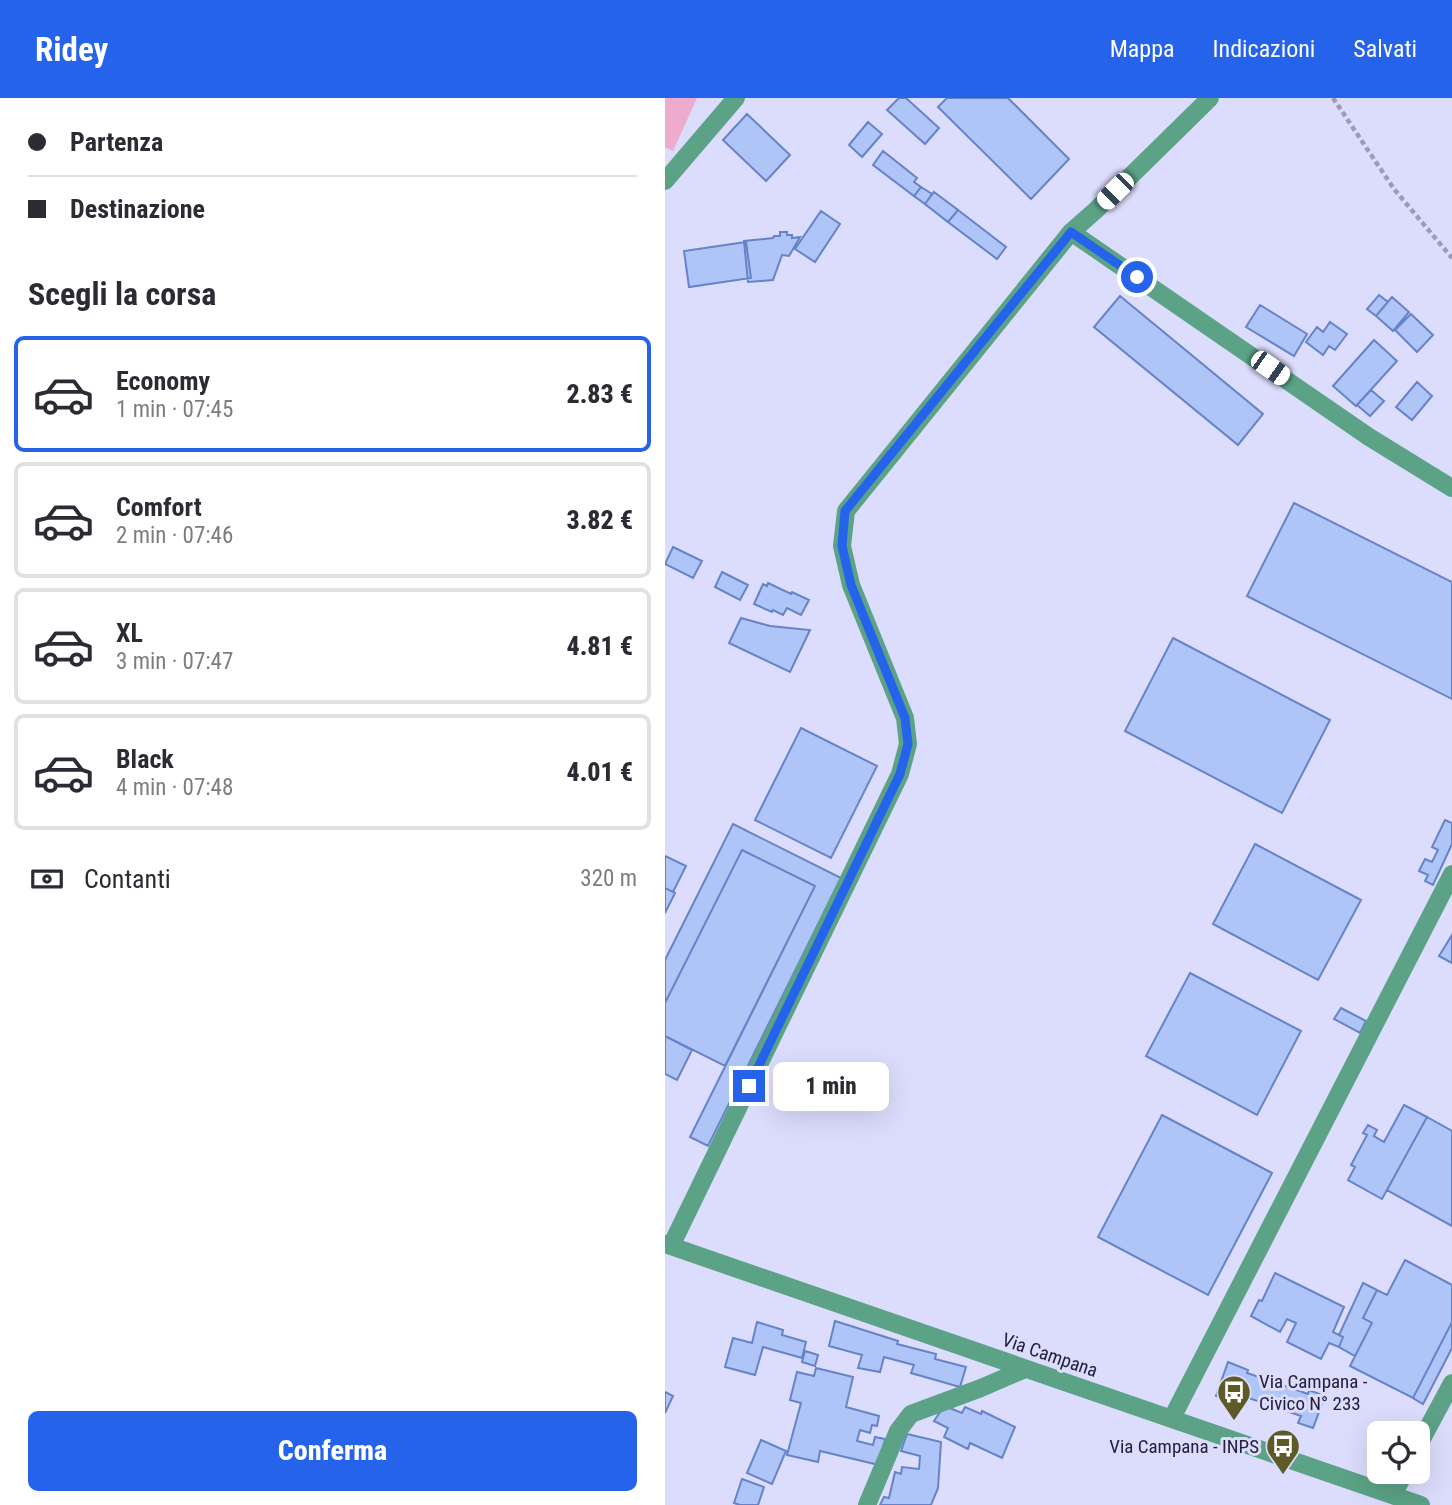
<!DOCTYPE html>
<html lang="it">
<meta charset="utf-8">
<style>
:root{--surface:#fff;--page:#f2f2f3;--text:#2b2b33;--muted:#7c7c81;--line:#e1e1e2;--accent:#2563eb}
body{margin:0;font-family:"Roboto Condensed",sans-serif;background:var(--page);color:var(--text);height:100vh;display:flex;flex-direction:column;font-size:26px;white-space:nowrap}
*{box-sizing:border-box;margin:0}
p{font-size:23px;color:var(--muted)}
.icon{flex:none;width:38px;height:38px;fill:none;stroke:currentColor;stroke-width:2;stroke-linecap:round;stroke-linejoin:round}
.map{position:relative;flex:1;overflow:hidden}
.panel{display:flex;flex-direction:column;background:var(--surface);width:665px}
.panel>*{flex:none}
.guide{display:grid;align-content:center;height:154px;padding:0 28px;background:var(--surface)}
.fabs{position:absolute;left:702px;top:1323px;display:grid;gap:14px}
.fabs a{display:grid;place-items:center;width:63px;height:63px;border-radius:10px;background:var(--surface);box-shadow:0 7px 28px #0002;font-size:35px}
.end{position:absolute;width:32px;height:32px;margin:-16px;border:9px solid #2563eb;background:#fff;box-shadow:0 0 0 4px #fff}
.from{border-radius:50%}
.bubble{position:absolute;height:49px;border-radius:10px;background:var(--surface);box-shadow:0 7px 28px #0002;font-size:23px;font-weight:800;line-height:49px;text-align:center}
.car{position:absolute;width:21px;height:42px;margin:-21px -10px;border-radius:9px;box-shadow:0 0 5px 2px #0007;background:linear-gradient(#fff 24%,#345 0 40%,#fff 0 76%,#345 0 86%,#fff 0)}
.guide b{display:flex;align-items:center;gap:24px;height:66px;font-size:26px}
.guide b+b{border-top:2px solid var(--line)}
.guide i{width:18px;height:18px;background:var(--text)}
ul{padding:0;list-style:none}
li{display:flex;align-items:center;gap:21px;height:116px;margin:0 14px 10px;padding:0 14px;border:4px solid var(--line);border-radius:10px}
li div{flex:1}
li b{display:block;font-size:26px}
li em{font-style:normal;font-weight:800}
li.on{border-color:var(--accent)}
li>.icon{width:63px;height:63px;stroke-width:1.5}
h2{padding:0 28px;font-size:32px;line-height:84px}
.pay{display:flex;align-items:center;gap:18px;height:77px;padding:0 28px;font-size:26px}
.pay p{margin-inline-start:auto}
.cta{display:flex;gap:14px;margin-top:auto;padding:14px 28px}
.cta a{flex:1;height:80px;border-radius:10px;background:var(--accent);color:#fff;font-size:28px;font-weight:800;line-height:80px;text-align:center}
header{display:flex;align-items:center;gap:42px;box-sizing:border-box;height:98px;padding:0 35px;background:var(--accent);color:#fff}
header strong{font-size:33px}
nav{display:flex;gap:38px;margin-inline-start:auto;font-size:24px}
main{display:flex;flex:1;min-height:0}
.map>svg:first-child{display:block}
.green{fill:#edabce}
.building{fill:#afc5f8;stroke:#6783c7;stroke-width:2}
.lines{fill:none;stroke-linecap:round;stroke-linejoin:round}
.path{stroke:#9c9bba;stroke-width:4.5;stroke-dasharray:5 3.5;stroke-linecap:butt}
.minor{stroke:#5ba286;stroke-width:18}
.route{stroke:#2563eb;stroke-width:9}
.labels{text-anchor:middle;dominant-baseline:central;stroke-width:6;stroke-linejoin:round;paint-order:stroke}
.street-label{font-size:19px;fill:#23203e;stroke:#dcdcfc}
.poi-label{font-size:19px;fill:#23203e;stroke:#dcdcfc;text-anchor:start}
</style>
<header>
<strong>Ridey</strong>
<nav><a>Mappa</a><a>Indicazioni</a><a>Salvati</a></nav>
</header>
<main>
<section class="panel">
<div class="guide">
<b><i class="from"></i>Partenza</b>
<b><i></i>Destinazione</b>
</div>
<h2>Scegli la corsa</h2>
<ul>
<li class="on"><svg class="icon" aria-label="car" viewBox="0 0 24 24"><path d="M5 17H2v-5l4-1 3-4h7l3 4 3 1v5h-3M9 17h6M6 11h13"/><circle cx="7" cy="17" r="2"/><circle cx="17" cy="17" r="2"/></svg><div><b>Economy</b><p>1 min · 07:45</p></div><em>2.83 €</em></li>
<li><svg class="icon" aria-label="car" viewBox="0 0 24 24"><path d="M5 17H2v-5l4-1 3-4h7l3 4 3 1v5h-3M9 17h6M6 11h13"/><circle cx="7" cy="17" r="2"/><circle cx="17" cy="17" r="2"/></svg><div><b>Comfort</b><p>2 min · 07:46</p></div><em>3.82 €</em></li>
<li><svg class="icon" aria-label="car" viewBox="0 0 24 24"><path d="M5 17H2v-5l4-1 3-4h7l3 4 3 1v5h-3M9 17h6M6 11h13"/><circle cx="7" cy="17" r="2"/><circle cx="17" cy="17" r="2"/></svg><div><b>XL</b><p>3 min · 07:47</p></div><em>4.81 €</em></li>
<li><svg class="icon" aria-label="car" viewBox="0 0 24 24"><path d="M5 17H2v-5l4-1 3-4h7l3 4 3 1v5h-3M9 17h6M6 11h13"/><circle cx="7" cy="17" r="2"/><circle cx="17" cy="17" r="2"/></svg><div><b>Black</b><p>4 min · 07:48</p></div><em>4.01 €</em></li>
</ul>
<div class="pay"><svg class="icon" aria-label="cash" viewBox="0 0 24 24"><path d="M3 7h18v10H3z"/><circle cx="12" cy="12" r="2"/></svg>Contanti<p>320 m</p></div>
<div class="cta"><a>Conferma</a></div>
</section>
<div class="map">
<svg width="787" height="1407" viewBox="0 0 787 1407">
<rect width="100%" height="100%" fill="#dcdcfc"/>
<path class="green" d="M0 0H32L8 53 0 49Z"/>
<path class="building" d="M234 0H241L274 30 260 46 222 12Z
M282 0H343L404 61 366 101 273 9Z
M82 16 125 57 101 83 58 42Z
M203 24 217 36 197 59 184 47Z
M218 53 252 80 249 84 256 89 249 98 208 67Z
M256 89 267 96 260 106 249 98Z
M269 94 293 112 283 124 260 106Z
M293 112 341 149 332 161 283 124Z
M156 113 175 126 150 164 130 151Z
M115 134H122V137H127V140L135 139 124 158 117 157 108 182 83 184 79 143 108 140 109 138H115Z
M81 144 86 180 24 189 19 153Z
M714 197 723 204 711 218 702 211Z
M455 198 598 316 573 347 429 229Z
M727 199 744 214 728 233 711 218Z
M595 207 642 236 629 258 581 229Z
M746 216 768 237 752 254 730 232Z
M665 224 682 236 670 252 664 248 658 257 641 244 652 229 658 234Z
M709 242 732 263 691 308 668 288Z
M752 284 767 298 747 322 731 309Z
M706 292 719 303 705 318 692 307Z
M629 405 787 484V601L582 498Z
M8 449 37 463 28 480 0 466Z
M57 474 83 487 75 502 50 489Z
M103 485 126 496 127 494 144 502 136 517 122 510 118 517 108 512 107 514 89 506 98 486 102 488Z
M76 520 105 528 145 532 125 574 64 545Z
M508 540 665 622 617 715 460 633Z
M136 630 212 668 166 760 90 722Z
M780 722 787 725V746L768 787 760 783 763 777 754 773 760 761 767 764 773 752 767 749Z
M68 726 176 780 43 1048 25 1039 150 788 77 752 0 905V862Z
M590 746 696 802 653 882 548 826Z
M77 752 150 788 60 968 0 938V905Z
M0 758 21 768 8 794 0 790Z
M0 790 10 795 0 815Z
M787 837V865L774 858Z
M525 875 636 933 592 1017 481 958Z
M676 910 701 923 695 935 669 921Z
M0 938 27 952 12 982 0 976Z
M739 1007 762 1019 717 1101 683 1082 690 1069 686 1067 702 1037 698 1035 703 1027 712 1032 709 1038 719 1044Z
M497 1017 607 1075 543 1197 433 1139Z
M762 1019 787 1033V1128L722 1092Z
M740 1162 787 1187V1224L748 1300 685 1268 707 1225 698 1220 712 1192 722 1197Z
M610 1175 679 1209 668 1234 678 1239 674 1249 664 1245 656 1261 622 1244 631 1225 622 1221 615 1234 586 1218 594 1202 597 1203Z
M698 1185 712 1192 698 1220 707 1225 690 1258 674 1249 678 1239 674 1237Z
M170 1223 233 1243 232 1246 271 1256 270 1261 301 1269 295 1289 246 1275 249 1267 219 1259 215 1274 193 1270 197 1257 164 1248Z
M92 1224 118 1232 117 1237 141 1244 137 1260 98 1249 90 1277 60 1269 68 1240 87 1245Z
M787 1224V1250L758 1306 748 1300Z
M140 1253 153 1257 150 1268 137 1264Z
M563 1264 583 1272 582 1275 643 1296 644 1292 660 1298 648 1330 633 1325 636 1318 575 1297 572 1306 551 1298Z
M151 1270 188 1279 181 1309 214 1318 212 1328 207 1327 205 1335 195 1332 192 1343 208 1347 210 1339 220 1341 214 1367 155 1353 153 1364 122 1357 136 1305 125 1302 132 1274 149 1278Z
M0 1294 8 1298 0 1315Z
M282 1309 297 1315 300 1309 316 1316 317 1313 350 1329 337 1360 305 1345 303 1351 279 1339 283 1330 269 1323 275 1314Z
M242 1336 276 1344 273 1390 266 1407H215L219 1399 224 1400 230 1374 236 1376 237 1369 254 1371 255 1358 236 1353Z
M96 1342 121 1353 107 1386 82 1375Z
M77 1381 99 1389 93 1407H75L69 1405Z"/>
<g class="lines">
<path class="path" d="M668 0 729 91 787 160"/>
<path class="minor" d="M0 83 71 0
M406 134 704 339 787 390
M0 1146 756 1407
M6 1148 235 676 243 646 240 620 186 487 177 448 181 413 406 134 431 112 545 0
M507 1320 787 776
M752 1350 787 1285
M728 1397 740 1374
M202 1407 233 1333 246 1316 316 1290 360 1271"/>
</g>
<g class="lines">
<path class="route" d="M84 988 235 676 243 646 240 620 186 487 177 448 180 413 406 134 472 179"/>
</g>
<defs>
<g id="bus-pin" transform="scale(1.75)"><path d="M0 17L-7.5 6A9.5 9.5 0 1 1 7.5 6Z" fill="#5c5a27" stroke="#dcdcfc"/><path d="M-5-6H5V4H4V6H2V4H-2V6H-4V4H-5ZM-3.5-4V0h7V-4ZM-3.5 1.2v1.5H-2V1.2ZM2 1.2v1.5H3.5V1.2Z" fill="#fff"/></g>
</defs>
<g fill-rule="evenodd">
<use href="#bus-pin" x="569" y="1294"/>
<use href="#bus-pin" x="618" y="1348"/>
</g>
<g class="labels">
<g class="street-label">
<text transform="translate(385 1257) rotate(19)">Via Campana</text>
</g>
<g class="poi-label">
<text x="594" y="1283">Via Campana -<tspan x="594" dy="22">Civico N° 233</tspan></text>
<text x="594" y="1348" text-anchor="end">Via Campana - INPS</text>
</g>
</g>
</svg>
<div class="fabs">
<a><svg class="icon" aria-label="locate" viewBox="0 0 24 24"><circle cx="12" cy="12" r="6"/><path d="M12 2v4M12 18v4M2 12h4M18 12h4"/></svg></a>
</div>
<i class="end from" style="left:472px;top:179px"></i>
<i class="end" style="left:84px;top:988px"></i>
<div class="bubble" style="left:108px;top:964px;width:116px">1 min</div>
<i class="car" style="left:450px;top:93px;rotate:225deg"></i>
<i class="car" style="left:605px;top:270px;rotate:125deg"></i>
</div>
</main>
